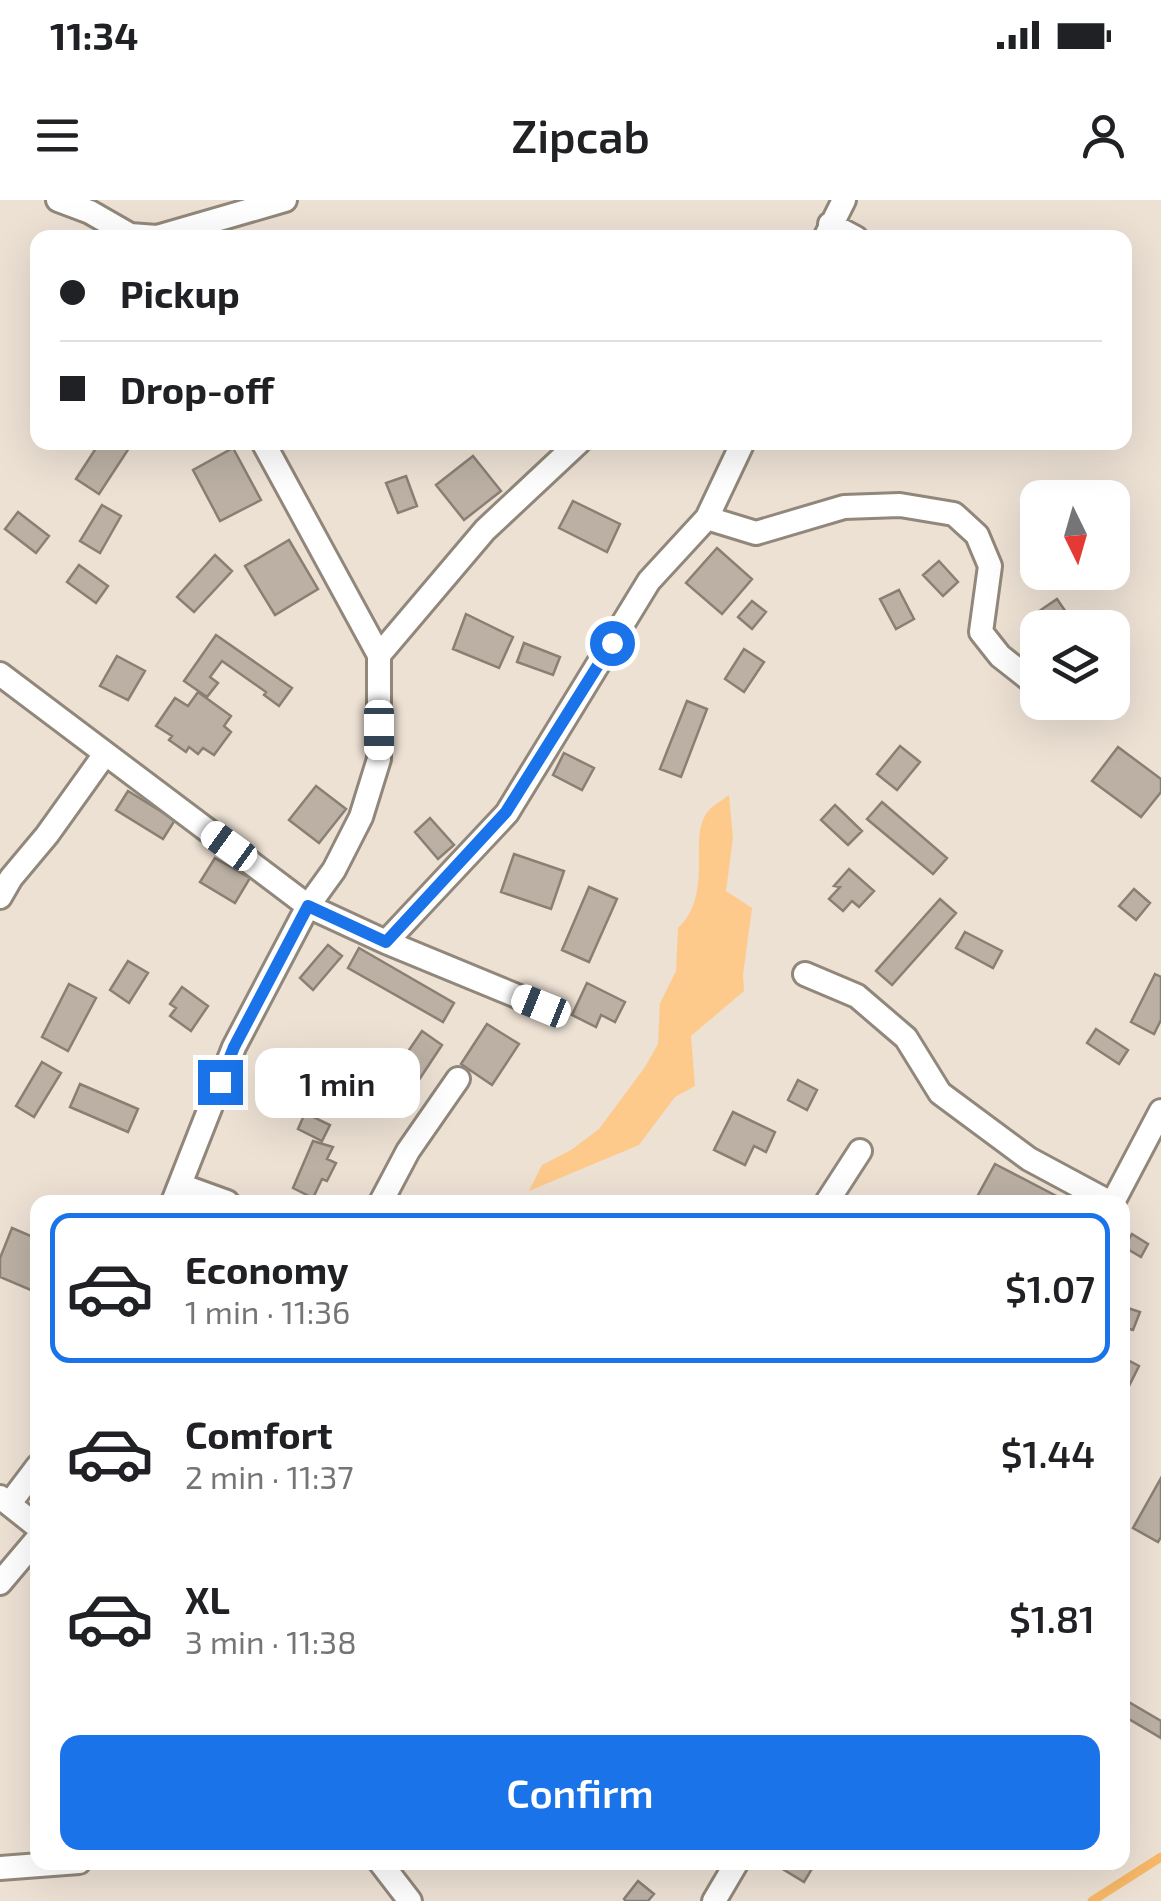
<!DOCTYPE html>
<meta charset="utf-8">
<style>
:root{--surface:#fff;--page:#f2f2f2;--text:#202124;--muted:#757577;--line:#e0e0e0;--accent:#1a73e8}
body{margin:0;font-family:"Exo 2",sans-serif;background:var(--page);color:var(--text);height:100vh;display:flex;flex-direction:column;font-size:38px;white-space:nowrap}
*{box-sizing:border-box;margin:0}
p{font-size:32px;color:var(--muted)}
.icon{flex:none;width:55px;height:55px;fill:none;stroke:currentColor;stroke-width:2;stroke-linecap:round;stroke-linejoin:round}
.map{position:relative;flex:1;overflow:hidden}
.side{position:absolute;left:30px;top:995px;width:1100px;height:675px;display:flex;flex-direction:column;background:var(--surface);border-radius:20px;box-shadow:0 10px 40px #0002}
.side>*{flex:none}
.banner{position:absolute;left:30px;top:30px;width:1102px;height:220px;border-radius:20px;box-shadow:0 10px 40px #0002;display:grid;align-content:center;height:220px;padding:0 30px;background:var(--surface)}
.needle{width:65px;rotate:175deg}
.controls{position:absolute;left:1020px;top:280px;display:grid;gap:20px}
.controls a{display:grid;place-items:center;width:110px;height:110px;border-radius:20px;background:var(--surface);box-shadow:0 10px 40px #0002;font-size:50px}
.end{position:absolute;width:45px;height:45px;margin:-22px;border:12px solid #1a73e8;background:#fff;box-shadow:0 0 0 5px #fff}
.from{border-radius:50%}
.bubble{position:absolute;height:70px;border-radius:20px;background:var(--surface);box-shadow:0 10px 40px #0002;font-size:32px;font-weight:600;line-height:70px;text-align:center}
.car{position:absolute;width:30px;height:60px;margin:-30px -15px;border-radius:12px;box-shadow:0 0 8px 2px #0007;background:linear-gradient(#fff 24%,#345 0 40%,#fff 0 76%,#345 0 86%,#fff 0)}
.banner b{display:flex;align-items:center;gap:35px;height:95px;font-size:38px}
.banner b+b{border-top:2px solid var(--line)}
.banner i{width:25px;height:25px;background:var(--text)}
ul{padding:18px 0 0;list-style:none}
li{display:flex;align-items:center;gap:30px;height:150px;margin:0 20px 15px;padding:0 10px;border:5px solid transparent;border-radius:20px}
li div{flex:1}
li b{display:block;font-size:38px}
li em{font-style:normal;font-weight:600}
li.current{border-color:var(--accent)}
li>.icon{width:90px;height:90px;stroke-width:1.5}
.primary-button{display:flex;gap:20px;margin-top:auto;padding:20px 30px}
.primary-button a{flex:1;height:115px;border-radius:20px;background:var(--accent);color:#fff;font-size:40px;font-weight:600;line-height:115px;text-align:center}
.status{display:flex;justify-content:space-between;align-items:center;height:70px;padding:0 50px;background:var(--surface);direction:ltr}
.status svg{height:28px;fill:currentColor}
header{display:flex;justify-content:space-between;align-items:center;height:130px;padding:0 30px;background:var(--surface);font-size:45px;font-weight:600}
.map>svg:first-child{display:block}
.green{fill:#fdca8c}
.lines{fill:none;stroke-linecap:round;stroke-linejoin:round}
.stream{stroke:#f7b867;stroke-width:9}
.building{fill:#bbb0a3;stroke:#8a7f73;stroke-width:2.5}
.street-casing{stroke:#91877a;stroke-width:28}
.street{stroke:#fff;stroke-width:22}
.route{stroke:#1a73e8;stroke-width:12}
</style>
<div class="status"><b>11:34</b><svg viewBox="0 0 49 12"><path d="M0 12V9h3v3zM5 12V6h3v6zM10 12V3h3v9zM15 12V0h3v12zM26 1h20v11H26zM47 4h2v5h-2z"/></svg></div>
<header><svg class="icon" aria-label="menu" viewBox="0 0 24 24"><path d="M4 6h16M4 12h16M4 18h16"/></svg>Zipcab<svg class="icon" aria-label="person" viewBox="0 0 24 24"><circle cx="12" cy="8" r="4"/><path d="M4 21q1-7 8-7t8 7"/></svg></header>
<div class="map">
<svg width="1161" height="1701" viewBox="0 0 1161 1701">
<rect width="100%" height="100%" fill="#ede1d4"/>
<path class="green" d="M729 595 733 638 726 691 752 708 743 775 744 791 691 836 695 886 675 897 639 945 529 991 542 965 571 950 599 929 645 867 658 844 660 803 676 771 678 728C716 692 685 634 710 609 715 604 723 600 729 595Z"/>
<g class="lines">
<path class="stream" d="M1092 1701 1161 1657"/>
</g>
<path class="building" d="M100 242H133L99 294 76 279Z
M233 248 261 300 220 321 193 270Z
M473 256 501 291 464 320 436 285Z
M406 276 417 306 398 313 386 283Z
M573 301 620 324 607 352 559 328Z
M102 305 121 316 100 353 80 341Z
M18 312 49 336 36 353 5 329Z
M289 340 318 389 275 415 245 366Z
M717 348 752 379 722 414 686 383Z
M215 355 232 371 194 412 177 397Z
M939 361 958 382 943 396 923 375Z
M79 365 108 386 96 403 67 382Z
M899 390 914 419 896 429 880 399Z
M1057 399 1070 418 1057 428H1038V436L1026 420Z
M752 401 766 412 752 429 738 417Z
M466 414 513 437 499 468 453 449Z
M216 435 292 488 279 506 264 495 266 492 222 461 210 477 218 483 207 497 184 481Z
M524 443 560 457 553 475 517 462Z
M744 449 764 462 744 492 725 479Z
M117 456 145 471 128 500 100 486Z
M198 492 231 516 224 526 231 532 214 555 203 548 198 554 189 547 186 552 169 540 172 536 156 526 175 498 188 506Z
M687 501 707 509 681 577 660 569Z
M900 546 920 562 897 590 877 574Z
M1118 547 1161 579V592L1141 617 1092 581Z
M564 553 594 568 582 590 553 575Z
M316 586 346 609 319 643 289 620Z
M128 591 175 620 163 639 116 610Z
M882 602 947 658 933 674 867 619Z
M835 605 862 631 848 645 821 620Z
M430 618 454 645 438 659 415 632Z
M514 654 564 671 551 709 501 692Z
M215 658 250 678 235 703 200 682Z
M849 669 874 691 859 707 852 701 843 711 829 699 840 687 834 686Z
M589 687 617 699 589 762 562 750Z
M1134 689 1150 703 1136 720 1119 706Z
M940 699 956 713 892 785 876 771Z
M965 732 1002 751 993 768 956 748Z
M328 745 342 756 313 790 300 778Z
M359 748 454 803 443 822 348 768Z
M128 761 148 773 129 803 110 790Z
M1155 774 1161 777V820L1154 834 1131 822Z
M587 783 625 802 615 822 601 815 596 827 572 815Z
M69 784 96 798 68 851 42 837Z
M182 787 208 806 191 831 170 816 176 808 170 804Z
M487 824 519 844 492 885 461 864Z
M1096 829 1128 850 1119 864 1087 843Z
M422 831 442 845 411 892 390 878Z
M42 862 61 873 34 917 16 906Z
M798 880 817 890 807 910 788 900Z
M80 884 138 909 128 932 70 907Z
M733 912 775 932 766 952 754 946 745 965 714 950Z
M305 913 330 925 322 941 298 929Z
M313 941 333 947 327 959 336 963 327 981 322 979 313 998 293 988Z
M995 964 1068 1002H987L977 997Z
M12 1028 38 1039V1093L0 1077V1058Z
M1132 1034 1148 1044 1141 1057 1124 1047Z
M1122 1106 1140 1112 1133 1130 1122 1127Z
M1122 1151 1127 1153 1124 1158 1139 1166 1126 1192 1122 1190Z
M1161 1278V1337L1158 1342 1133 1328Z
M1122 1498 1161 1521V1538L1122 1515Z
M771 1662H816L804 1682Z
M638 1681 654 1694 648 1701H626L624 1699Z"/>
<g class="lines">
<g class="street-casing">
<path id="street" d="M58 0 90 12 130 35 157 37 285 0
M830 24 856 38
M825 38 844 0
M263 242 379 455
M707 318 756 333 844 307 900 305 954 314 977 335 990 366 981 432 1000 456 1038 486
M0 474 308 706 386 742 541 806
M0 697 11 678 47 635 105 554
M386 742 507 613 649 381 707 318 743 242
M805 774 857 796 906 838 940 893 1029 959 1109 1002
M180 985 227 1002
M173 1002 234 847 308 706 334 670 361 617 379 559V455L485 330 579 242
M381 1002 408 951 458 879
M827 1002 860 951
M1113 1002 1161 911
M0 1297 38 1327
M10 1303 38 1266
M0 1383 38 1338
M380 1662 410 1701
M0 1668 79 1662
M714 1701 737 1662"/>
</g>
<use href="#street" class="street"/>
</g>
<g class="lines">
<path class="route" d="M220 882 234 847 308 706 386 742 506 612 612 443"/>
</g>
</svg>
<div class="controls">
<a><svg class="needle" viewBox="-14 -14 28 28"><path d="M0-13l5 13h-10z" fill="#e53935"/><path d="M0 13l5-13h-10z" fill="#757577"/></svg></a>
<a><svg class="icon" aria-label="layers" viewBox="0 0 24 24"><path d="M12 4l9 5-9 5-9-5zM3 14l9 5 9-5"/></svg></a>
</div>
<i class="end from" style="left:612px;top:443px"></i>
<i class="end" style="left:220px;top:882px"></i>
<div class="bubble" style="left:255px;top:848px;width:165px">1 min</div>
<i class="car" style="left:379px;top:530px;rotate:180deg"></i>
<i class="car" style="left:229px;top:646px;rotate:306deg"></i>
<i class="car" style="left:541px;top:806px;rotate:292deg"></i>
<div class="banner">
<b><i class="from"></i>Pickup</b>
<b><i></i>Drop-off</b>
</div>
<section class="side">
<ul>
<li class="current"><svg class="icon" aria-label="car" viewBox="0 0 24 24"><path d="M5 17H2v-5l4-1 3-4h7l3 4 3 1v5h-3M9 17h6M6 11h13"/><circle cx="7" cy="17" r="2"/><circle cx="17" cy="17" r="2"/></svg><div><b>Economy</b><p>1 min · 11:36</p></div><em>$1.07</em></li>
<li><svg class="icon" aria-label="car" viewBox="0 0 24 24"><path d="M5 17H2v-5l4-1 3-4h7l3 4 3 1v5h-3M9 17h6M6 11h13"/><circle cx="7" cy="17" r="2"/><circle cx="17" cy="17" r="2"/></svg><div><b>Comfort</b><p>2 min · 11:37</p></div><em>$1.44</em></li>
<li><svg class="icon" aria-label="car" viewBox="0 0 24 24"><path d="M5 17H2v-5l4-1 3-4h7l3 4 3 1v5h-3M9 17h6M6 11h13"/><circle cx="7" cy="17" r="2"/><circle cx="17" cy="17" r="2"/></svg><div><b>XL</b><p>3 min · 11:38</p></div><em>$1.81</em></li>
</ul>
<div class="primary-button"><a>Confirm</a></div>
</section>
</div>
